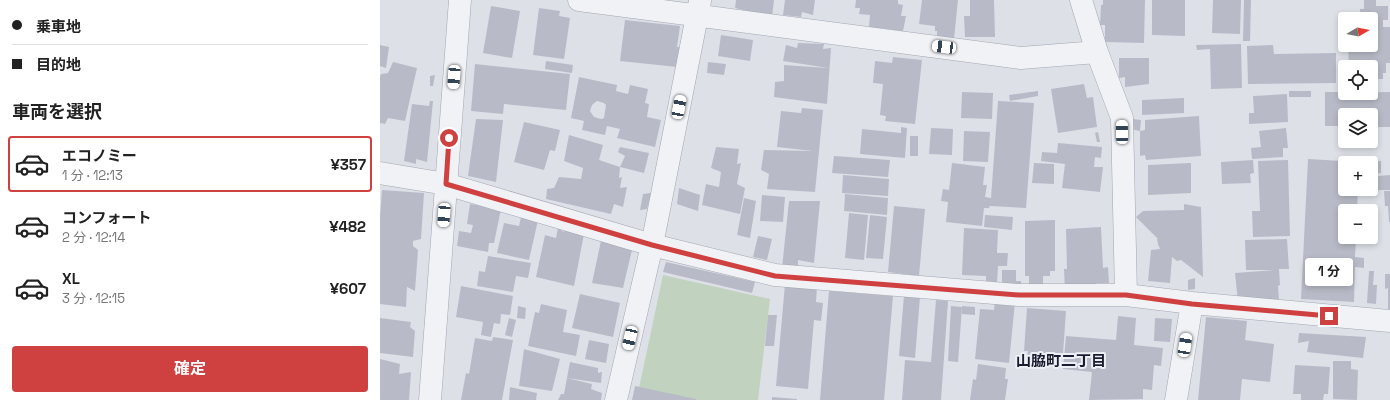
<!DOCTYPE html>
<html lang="ja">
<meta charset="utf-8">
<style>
:root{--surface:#fff;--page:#f6f6f6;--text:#222;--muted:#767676;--line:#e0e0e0;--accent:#cf4140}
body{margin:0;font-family:"Space Grotesk","Noto Sans JP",sans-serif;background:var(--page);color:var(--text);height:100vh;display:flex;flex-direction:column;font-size:15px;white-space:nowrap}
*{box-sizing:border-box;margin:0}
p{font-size:13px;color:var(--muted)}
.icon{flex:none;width:22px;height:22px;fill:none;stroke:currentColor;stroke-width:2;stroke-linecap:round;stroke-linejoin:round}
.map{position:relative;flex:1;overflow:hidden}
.panel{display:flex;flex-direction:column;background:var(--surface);width:380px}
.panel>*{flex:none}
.hud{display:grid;align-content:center;height:88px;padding:0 12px;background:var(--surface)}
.needle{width:26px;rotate:81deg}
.buttons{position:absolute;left:958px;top:12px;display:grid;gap:8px}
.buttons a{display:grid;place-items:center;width:40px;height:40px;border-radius:4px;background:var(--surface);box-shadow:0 2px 6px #0003;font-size:20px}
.end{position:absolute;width:18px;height:18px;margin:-9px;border:5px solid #cf4140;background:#fff;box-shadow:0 0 0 2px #fff}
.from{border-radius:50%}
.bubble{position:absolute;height:28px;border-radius:4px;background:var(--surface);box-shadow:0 2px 6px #0003;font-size:13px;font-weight:700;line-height:28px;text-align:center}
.car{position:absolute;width:12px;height:24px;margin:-12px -6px;border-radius:5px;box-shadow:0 0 3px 1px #0007;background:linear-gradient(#fff 24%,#345 0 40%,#fff 0 76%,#345 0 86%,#fff 0)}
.hud b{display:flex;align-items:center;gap:14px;height:38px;font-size:15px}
.hud b+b{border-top:1px solid var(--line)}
.hud i{width:10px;height:10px;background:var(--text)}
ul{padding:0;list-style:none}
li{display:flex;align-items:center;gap:12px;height:56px;margin:0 8px 6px;padding:0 4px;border:2px solid transparent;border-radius:4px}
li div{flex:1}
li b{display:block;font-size:15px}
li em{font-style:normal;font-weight:700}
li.on{border-color:var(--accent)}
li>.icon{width:36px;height:36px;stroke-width:1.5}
h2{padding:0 12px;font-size:18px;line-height:48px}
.button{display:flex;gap:8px;margin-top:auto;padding:8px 12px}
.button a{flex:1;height:46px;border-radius:4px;background:var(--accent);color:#fff;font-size:16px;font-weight:700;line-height:46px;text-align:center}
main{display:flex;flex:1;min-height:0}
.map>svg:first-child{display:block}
.green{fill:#c1d2bf}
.building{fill:#b8bbc7;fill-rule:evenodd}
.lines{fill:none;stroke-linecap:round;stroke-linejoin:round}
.minor-casing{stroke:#a3a6b2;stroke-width:23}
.minor{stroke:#f0f2f6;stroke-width:22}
.route{stroke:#cf4140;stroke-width:5}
.labels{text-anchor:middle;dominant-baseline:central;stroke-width:4;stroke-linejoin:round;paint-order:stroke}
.neighbourhood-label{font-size:15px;font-weight:bold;fill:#191d2f;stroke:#edeff5}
</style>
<main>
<section class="panel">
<div class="hud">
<b><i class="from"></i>乗車地</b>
<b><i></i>目的地</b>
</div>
<h2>車両を選択</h2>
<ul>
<li class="on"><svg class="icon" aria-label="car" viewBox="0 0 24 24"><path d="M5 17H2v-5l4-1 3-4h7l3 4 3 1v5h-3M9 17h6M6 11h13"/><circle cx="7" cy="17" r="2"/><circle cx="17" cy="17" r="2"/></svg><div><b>エコノミー</b><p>1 分 · 12:13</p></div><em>¥357</em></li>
<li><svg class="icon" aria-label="car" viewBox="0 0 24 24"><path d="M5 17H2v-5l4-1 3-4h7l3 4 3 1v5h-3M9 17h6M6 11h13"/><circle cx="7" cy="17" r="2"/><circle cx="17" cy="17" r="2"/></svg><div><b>コンフォート</b><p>2 分 · 12:14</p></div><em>¥482</em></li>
<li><svg class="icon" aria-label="car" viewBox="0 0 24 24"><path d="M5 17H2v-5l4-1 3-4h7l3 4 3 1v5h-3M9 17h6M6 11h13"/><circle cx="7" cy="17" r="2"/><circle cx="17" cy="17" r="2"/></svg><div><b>XL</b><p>3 分 · 12:15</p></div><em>¥607</em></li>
</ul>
<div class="button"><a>確定</a></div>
</section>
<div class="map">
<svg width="1010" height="400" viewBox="0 0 1010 400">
<rect width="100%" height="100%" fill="#dee0e8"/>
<path class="green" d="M283 275 390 299 378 400H282L258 393Z"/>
<path class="building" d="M356 0H394L392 17 355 8Z
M405 0H435L433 15 422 12 421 17 403 15Z
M476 0H518V4L523 5 521 16H526L523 31 489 27 490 15 479 14 480 8H475Z
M542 0H578L574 39 557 36V31H555V26L539 24Z
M590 0H614L615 37H585L584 16H590Z
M723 0H765L764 43 725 42V25H720L721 5H723Z
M772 0H805V36L772 35Z
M833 0H861L860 34 832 33Z
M864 0H871L870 41H863Z
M984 0H996V6H1008V20H1003V27H1010V63H1006V73H1003V79H991V67H969L968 45H991V19H968V17H980V9H984Z
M111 6 140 11 132 58 103 53Z
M159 8 180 11 179 16 190 18 184 59 153 55Z
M245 20 300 26 297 47H300L297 67 240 61Z
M341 35 373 40 370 61 338 56Z
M418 43 444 44 443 49 451 48 447 104 394 97 395 82 404 81V65L448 68 403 61 406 45 417 48Z
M861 44 862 88 831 89 830 49 817 50 816 45Z
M0 45 9 47 6 68 0 66Z
M893 45 894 54 956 53V83L868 84 867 46Z
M513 57 542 60 535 124 505 121 506 116 500 115 503 84 493 83 495 61 512 63Z
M739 58H769V84L745 87V77L739 78Z
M166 61 193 65 192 73 165 69Z
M13 62 37 68 25 121 8 118 5 124 0 123V77L1 74 8 73Z
M328 62 346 64 344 75 327 73Z
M95 64 190 74 186 110 124 104 123 114 91 111Z
M55 75 53 86H50V76Z
M199 77 237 85 236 91 248 94 250 85 268 89 265 103 269 104 267 117 281 120 275 147 237 138 240 129 227 126 225 135 202 130 204 121 191 118ZM217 101 224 103 226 105 224 118 221 119 214 117 210 111 212 105Z
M704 84 707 98 713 97 717 127 678 133 671 89Z
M658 91V96L630 101 629 95Z
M909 91H931V97H909Z
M582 92 613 93 612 119 581 118Z
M945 92H965V93L1010 92V127H991V115H965V126H945Z
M907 94 908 122 869 124V113H874L873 96Z
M804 98V113L762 115V100Z
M50 101H53L47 162 36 159V164L24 161 32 104 49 106Z
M618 101 654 103 646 208 610 206 609 208H604L602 226 566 222 568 202 561 201 563 189 569 190 572 163 605 167 603 185H607L605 197 611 198Z
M422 108 443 110 435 192 387 189 389 174 381 170 384 150 433 151 397 147 401 111 421 113Z
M819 116 821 156 766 160 765 155 760 156V131L765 130V120Z
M745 118 761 120 760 131 744 128Z
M96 119 123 120 116 182 88 176Z
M144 122 180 130 175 151 170 150 164 170 134 162Z
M521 127 527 128 525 158 480 154 482 129 521 133Z
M551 128 573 129 572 155 549 154Z
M906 128 908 148H903V157L872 159 871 148 881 147 879 131Z
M584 131 610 132 608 162 583 161Z
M718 132 720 142H717L715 133Z
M189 135 223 145 219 160 240 167 239 178 242 177 240 188 247 187 243 207 234 204 231 214 166 199 167 189 174 188 179 177 201 179 203 168 184 161Z
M530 136H538V156H530Z
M678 143 722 147 721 158 715 157 714 167H723L720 192 682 188 685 164 661 161 662 152 677 153Z
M240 147 269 153 264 173 240 167 245 156 238 152Z
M336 147 359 149 357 164 361 163 357 184 365 188 360 214 322 205 326 184 339 187 341 172 331 168Z
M454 156 510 160 508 177 452 173Z
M928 159 979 162V163H965V189H987L986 192 978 191 977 211H965V237H976L975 257 984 258V268L975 267 974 302 921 299Z
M873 160 874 173 870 174 871 183 842 184 841 162Z
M908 160 910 236 873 237 872 211H880L878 161Z
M994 161H1001V173L994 174Z
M654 163 674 164V184L652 183Z
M811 163V193L768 195V165Z
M463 175 509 179 508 196 462 193Z
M1010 175V190H998V176Z
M299 188 320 195 318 211 297 204Z
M2 190 44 193 41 239 33 241V246L38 250 35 291 27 287 26 307 0 304V217Z
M1004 191H1010V206H1005Z
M271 193 267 209 260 210 263 194Z
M465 194 508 198 507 215 464 211Z
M382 195 405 197 403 222 380 221Z
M364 198 376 201 370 238 357 235Z
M409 201H440L434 263 418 260V266L402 268Z
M90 204 121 209 114 243H109L108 252 77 246 79 231 91 233 93 225 87 224Z
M804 204 821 207 823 277 801 260 797 261 792 257 790 283 768 281 771 250 780 249 778 244 777 239H778L756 217 763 211 804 210Z
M514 206 545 209 539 276 508 272Z
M1008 206H1010V222H1009Z
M469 213 488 215 484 260 465 258Z
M490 215 507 217 503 259 486 258Z
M605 215 633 217 632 230 604 227Z
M141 217 158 220 149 260 117 253 124 223 139 226Z
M675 220V271H670V276H663V289L649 288V276H645V221Z
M185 226 204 234 194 286 156 277 165 235 176 238 178 228 184 232Z
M721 227 723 268 728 267 729 283H716V288L685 290 684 269H687L686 229Z
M584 228 618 230 617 253H628L627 266H618L617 283 606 282V276L582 275Z
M222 236 253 246 243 288 212 283Z
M378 236 392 239 387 260 373 257Z
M907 239 909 269H899L900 285 898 286 899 301 858 302 855 273 894 270H866L865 240Z
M108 256 151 263 148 278 136 276 133 292 97 286 99 271 105 272Z
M286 262 375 282 372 293 283 272Z
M622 270H636V281H641V287H622Z
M989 271H994L993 285H997L996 304 987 303Z
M1005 274H1010V309H1008V288L1005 289Z
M815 278V289L808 290V280Z
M405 284 437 287 436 302 443 303 441 321 434 320 428 389 396 386Z
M81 286 133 296 130 315 121 314 120 324 114 323 111 337 101 335 103 322 76 317Z
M449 291 513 296 504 400H440Z
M200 294 240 303 233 337 192 328Z
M524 295 540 297 535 358 519 356Z
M556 300 568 301 561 400H522L525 360 551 362Z
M615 300 635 302 629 363 595 359 600 309 614 310Z
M161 304 187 310 183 332 200 335 196 356 148 346 155 312 159 313Z
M138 306 146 308 145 319 137 318Z
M571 306 582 307 578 362 568 361Z
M582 306 595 307V315L582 314Z
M647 308 686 311 683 354H680L679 361 647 359 648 351H644Z
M388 315H397L394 346H385Z
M738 316 756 318 754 345 783 348 781 366 774 365 772 390 763 389V399L709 400 712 372 683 369 686 336 736 340Z
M826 317 867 321 865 340 894 344 890 382 862 379 860 400H818Z
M0 318 31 322 30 327 35 331 33 357 0 353Z
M129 318 136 320 132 337 125 335Z
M775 318 792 319 790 342 774 341Z
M919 333 986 337 983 358 927 352 929 341 918 343Z
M113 337 133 340 122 400H81L86 373 89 374 95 338 112 341Z
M209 340 229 344 226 363 205 359Z
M144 349 180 359 172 391 139 386Z
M0 359 20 364 19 374 31 372 29 400H0Z
M953 361H971V369L978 370 977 400 953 399Z
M190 362 218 368V373L222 372 221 383 187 378 212 384 211 389 222 393 221 400H178L181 394H184Z
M598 364 626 368 625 379H628L625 400H590L593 379 596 380Z
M915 365 950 367 948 394H944L943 400H921V394H913Z
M255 386 316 399V400H252Z
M130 387 157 393 156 400H129Z
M392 397 417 399V400H392Z"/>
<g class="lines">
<g class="minor-casing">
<path id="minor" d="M199 0 641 58 717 52
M701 0 717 52 742 118 746 295
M0 173 66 184 272 245 395 275 639 295H746L812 303 1010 321
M50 400 80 0
M236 400 272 245 320 1
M796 400 812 303"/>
</g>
<use href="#minor" class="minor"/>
</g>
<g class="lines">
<path class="route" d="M69 138 66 184 272 245 395 276 639 295H746L812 304 949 316"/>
</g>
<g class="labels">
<g class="neighbourhood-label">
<text x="681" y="360">山脇町二丁目</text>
</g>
</g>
</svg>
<div class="buttons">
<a><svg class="needle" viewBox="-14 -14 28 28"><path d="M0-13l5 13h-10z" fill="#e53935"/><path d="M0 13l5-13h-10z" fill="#767676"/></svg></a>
<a><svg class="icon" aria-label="locate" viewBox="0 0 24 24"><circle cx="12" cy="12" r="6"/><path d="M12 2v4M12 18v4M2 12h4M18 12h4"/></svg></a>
<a><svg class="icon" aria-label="layers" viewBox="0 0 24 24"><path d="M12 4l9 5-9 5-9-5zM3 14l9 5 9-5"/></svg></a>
<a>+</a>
<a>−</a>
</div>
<i class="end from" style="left:69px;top:138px"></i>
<i class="end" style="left:949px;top:316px"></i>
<div class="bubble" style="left:925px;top:258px;width:48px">1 分</div>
<i class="car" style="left:564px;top:47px;rotate:277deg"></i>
<i class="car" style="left:74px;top:77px;rotate:184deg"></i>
<i class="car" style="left:299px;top:107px;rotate:11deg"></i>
<i class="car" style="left:742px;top:132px;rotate:359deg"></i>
<i class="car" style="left:64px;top:215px;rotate:184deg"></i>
<i class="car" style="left:250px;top:338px;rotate:193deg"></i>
<i class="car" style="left:805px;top:345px;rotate:9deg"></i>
</div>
</main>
